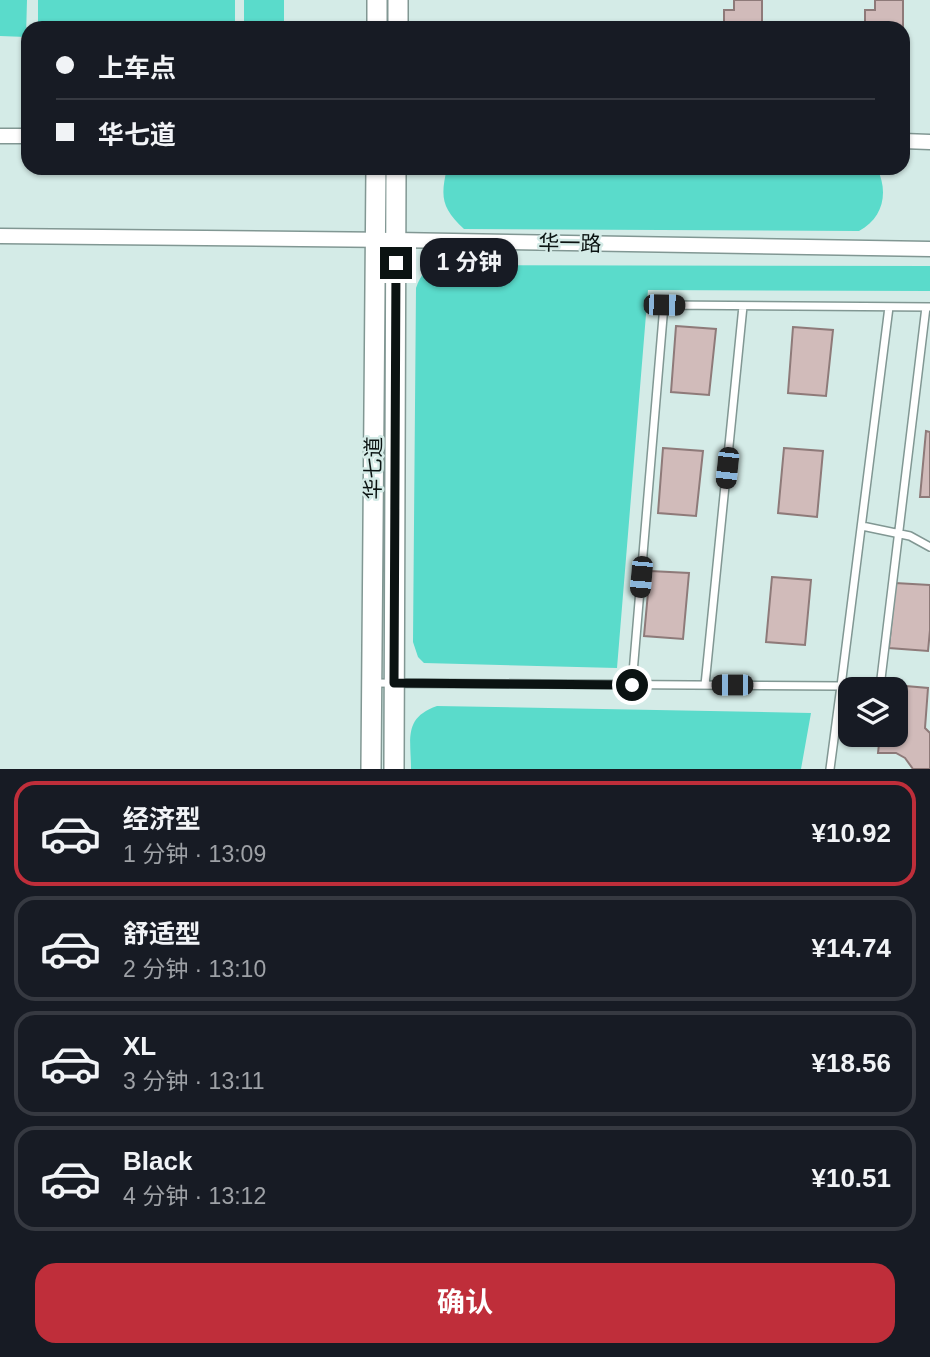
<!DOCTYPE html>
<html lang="zh">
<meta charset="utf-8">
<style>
:root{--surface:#171b24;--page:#20242c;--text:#f1f3f6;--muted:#9ea1a6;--line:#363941;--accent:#bf2e3a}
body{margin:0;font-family:Arial,"Noto Sans SC",sans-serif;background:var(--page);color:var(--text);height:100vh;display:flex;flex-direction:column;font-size:26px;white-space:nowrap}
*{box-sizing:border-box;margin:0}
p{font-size:23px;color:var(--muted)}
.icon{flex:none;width:38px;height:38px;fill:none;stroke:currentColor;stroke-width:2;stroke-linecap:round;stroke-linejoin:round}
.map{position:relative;height:769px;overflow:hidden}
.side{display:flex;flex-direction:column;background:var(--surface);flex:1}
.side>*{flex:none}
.guide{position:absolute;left:21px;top:21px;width:889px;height:154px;border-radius:21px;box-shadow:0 2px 5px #0004;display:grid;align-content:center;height:154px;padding:0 35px;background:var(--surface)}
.controls{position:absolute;left:838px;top:677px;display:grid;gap:14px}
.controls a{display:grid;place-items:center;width:70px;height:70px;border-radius:14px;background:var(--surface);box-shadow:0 2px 5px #0004;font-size:35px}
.end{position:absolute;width:32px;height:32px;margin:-16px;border:9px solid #0b1312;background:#fff;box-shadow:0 0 0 4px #fff}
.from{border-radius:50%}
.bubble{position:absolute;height:49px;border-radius:21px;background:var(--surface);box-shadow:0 2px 5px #0004;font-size:23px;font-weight:700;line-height:49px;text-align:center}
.car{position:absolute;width:21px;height:42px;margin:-21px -10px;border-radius:9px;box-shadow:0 0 5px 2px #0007;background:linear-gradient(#222 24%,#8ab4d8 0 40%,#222 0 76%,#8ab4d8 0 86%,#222 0)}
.guide b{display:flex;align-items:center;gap:24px;height:66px;font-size:26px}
.guide b+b{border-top:2px solid var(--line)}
.guide i{width:18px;height:18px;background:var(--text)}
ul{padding:12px 0 0;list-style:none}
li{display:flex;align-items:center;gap:21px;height:105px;margin:0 14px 10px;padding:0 21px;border:4px solid var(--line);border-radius:21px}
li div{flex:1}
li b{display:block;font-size:26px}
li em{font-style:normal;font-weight:700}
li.on{border-color:var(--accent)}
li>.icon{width:63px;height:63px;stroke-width:1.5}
.action{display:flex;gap:14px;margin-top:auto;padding:14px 35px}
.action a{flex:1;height:80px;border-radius:21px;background:var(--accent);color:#fff;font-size:28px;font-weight:700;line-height:80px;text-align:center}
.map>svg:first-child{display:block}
.green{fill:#5adbcb}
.building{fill:#d1bbba;stroke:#8e7a79;stroke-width:2}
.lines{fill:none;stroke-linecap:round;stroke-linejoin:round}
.lane-casing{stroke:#819793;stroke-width:10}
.street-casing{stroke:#819793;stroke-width:17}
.secondary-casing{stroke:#819793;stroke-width:22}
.lane{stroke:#fff;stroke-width:7}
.street{stroke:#fff;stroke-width:14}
.secondary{stroke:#fff;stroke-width:19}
.route{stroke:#0b1312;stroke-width:9}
.labels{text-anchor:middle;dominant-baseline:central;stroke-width:5;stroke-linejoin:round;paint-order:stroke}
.street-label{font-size:21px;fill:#0b1312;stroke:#d4ebe7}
</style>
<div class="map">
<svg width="930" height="769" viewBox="0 0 930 769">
<rect width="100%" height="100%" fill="#d4ebe7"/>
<path class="green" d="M0 0H27L26 37 0 36Z
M38 0H235V28H38Z
M244 0H284V28H244Z
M447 168H877C889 193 883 218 859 231L464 229C442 208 440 198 447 168Z
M440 265 930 266V291L648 290 617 668 424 663 418 657 413 642 416 288C421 274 426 268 440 265Z
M437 706 811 713 801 769H411C411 739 403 718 437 706Z"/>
<path class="building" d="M734 0H762V28H724V10H734Z
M875 0H903V28H865V10H875Z
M676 326 716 329 709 395 671 392Z
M793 327 833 330 826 396 788 393Z
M926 431 930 432V497H920Z
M663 448 703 451 696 516 658 513Z
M784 448 823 451 817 517 778 513Z
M650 571 689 573 683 639 644 636Z
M772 577 811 580 805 645 766 642Z
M895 583 930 585V630L928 651 889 648Z
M894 685 928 688 925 728 930 733V769H913L905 758 896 753H878L880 735H896V690H893Z"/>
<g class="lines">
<g class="lane-casing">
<path id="lane" d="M889 307 841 686 880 687 926 307
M862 526 910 536 930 547
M372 683 841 686 830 769
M632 685 664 305 930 307
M705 685 743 306"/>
</g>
<g class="street-casing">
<path id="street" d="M0 136H28
M903 141 930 142
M0 236 396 240 930 249"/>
</g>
<g class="secondary-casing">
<path id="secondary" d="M377 28V0
M398 28V0
M371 769 376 168
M394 769 396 168"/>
</g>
<use href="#lane" class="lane"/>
<use href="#street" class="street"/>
<use href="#secondary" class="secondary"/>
</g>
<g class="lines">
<path class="route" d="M396 263 394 683 632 685"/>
</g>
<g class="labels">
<g class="street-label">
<text transform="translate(570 243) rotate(1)">华一路</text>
<text transform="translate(373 468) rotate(-89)">华七道</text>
</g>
</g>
</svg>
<div class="controls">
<a><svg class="icon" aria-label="layers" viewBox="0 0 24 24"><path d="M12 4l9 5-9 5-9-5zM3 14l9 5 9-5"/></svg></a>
</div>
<i class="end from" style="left:632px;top:685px"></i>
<i class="end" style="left:396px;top:263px"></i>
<div class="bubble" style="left:420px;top:238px;width:98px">1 分钟</div>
<i class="car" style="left:664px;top:305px;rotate:91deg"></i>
<i class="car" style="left:727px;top:468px;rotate:186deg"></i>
<i class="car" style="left:641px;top:577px;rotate:185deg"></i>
<i class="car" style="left:732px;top:685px;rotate:270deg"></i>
<div class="guide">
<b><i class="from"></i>上车点</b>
<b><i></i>华七道</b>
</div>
</div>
<section class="side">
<ul>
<li class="on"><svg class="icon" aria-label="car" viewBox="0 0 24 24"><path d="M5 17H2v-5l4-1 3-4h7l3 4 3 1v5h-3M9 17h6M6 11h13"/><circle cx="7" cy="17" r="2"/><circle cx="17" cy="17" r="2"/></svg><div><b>经济型</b><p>1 分钟 · 13:09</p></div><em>¥10.92</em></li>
<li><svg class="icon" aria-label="car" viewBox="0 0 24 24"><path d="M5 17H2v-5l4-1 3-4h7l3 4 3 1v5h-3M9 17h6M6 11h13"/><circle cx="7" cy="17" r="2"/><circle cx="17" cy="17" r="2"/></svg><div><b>舒适型</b><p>2 分钟 · 13:10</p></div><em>¥14.74</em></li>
<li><svg class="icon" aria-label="car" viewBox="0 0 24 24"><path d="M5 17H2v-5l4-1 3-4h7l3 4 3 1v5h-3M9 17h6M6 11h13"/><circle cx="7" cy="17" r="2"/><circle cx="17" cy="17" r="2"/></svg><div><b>XL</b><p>3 分钟 · 13:11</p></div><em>¥18.56</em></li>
<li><svg class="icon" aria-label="car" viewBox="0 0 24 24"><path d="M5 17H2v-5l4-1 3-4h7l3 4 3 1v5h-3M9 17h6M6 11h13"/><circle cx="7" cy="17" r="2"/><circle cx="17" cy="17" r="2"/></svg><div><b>Black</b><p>4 分钟 · 13:12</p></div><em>¥10.51</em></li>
</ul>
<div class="action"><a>确认</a></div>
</section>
